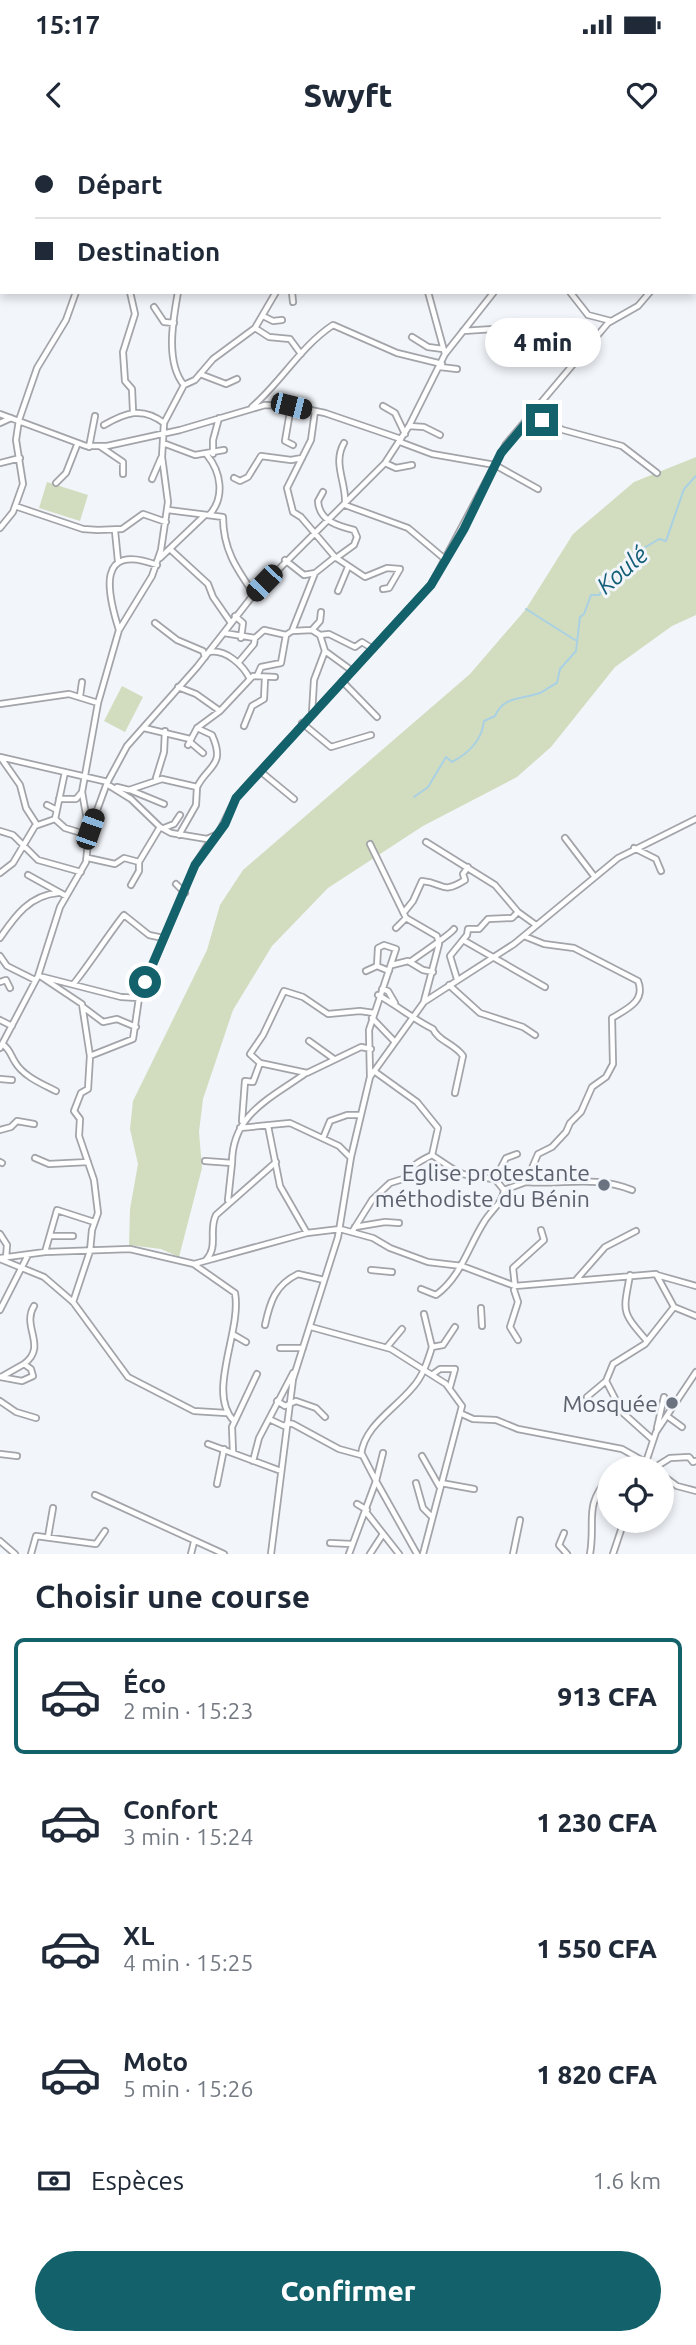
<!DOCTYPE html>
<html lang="fr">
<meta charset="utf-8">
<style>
:root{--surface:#fff;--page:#f2f2f3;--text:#1f2937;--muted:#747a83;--line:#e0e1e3;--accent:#13626b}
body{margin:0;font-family:Ubuntu,sans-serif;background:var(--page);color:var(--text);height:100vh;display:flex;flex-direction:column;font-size:26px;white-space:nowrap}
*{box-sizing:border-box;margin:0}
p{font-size:23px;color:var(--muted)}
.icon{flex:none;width:38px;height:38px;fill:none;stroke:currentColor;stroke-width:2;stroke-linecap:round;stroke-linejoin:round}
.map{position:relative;height:1414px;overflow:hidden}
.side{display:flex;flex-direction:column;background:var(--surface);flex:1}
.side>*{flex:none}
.guide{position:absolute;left:0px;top:0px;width:696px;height:154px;box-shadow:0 4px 10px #0003;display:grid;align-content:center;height:154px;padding:0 35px;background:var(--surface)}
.fabs{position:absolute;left:597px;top:1316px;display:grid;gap:14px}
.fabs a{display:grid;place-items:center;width:77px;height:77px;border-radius:50%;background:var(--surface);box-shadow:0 4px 10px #0003;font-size:35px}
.end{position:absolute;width:32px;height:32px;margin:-16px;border:9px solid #13626b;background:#fff;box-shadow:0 0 0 4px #fff}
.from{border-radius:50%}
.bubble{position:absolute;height:49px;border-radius:24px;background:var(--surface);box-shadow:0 4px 10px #0003;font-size:23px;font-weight:800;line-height:49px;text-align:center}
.car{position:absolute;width:21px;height:42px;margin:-21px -10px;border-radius:9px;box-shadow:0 0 5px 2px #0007;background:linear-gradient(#222 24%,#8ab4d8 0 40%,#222 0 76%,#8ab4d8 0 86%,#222 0)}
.guide b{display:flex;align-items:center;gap:24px;height:66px;font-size:26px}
.guide b+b{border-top:2px solid var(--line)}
.guide i{width:18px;height:18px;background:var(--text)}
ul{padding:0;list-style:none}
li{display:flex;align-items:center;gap:21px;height:116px;margin:0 14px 10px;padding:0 21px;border:4px solid transparent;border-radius:10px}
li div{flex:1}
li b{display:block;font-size:26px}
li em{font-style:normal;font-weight:800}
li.selected{border-color:var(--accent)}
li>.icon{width:63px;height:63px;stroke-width:1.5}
h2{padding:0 35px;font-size:32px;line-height:84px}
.pay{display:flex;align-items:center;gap:18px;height:77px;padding:0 35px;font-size:26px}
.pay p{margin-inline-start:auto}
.action{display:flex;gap:14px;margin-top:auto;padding:14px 35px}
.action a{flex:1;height:80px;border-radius:42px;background:var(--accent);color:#fff;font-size:28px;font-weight:800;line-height:80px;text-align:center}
.status{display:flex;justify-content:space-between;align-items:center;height:49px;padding:0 35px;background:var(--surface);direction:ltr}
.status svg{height:19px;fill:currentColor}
header{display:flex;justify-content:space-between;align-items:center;height:91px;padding:0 35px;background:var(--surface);font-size:32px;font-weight:800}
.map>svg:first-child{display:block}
.green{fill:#d2ddbf}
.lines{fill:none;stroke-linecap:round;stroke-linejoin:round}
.stream{stroke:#a9d1e3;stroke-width:2}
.minor-casing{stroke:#a2a4a9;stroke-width:8}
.minor{stroke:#fff;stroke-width:4.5}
.route{stroke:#13626b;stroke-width:9}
.worship-dot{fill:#6b7280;stroke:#f2f5fa;stroke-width:2.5}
.labels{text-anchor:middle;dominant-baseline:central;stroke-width:6;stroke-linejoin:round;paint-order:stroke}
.worship-label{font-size:23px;fill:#5b616d;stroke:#f2f5fa;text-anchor:end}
.water-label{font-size:24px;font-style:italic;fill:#135e77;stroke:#f2f5fa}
</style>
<div class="status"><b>15:17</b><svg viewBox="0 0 49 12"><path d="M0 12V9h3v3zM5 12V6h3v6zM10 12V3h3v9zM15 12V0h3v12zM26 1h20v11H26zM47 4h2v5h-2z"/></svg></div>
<header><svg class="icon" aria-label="back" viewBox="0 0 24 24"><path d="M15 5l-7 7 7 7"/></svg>Swyft<svg class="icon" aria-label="heart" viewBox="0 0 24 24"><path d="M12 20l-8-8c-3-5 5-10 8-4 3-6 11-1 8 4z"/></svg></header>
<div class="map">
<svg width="696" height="1414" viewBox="0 0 696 1414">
<rect width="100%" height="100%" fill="#f2f5fa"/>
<path class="green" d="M696 317V475L672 486 615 527 551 607 517 637 423 686 328 748 272 806 233 870 203 959 199 992 202 1028 179 1117 161 1109 129 1105 130 1069 138 1024 130 989 133 961 207 810 220 765 243 730 470 534 526 469 573 394 634 342Z
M47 342 88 355 80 381 39 368Z
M122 546 143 557 125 592 104 581Z"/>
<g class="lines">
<path class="stream" d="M526 469 575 500
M414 657 428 647 446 617 452 622C469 613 482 601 484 581L495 576C503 557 520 559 537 554 544 552 550 546 557 543L560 529 576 511 580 477 584 474 591 455H599L621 428 634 425 636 419 643 417 644 408 659 399 666 401 684 349 696 336"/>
<g class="minor-casing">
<path id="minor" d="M69 0 71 2
M185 0 186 2
M215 0 216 2
M354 2 355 0
M600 2V0
M669 2 670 0
M695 13 696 14
M695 107 696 108
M695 112 696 111
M130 152 135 174 123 212 125 241 132 249 133 271
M178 152C173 180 165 222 184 245
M292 152 293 162
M428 152 445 214
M570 152 588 175 611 181
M154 167 164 182 174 183
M263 176 273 181 282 180
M255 188 269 197 290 199 301 214
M463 191 509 188 532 206 563 203 586 207
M412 197 428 207 443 209
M440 227 457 229
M200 234 226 244 237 239
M291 266 285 301 293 305
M383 266 395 273 405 294
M252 267C281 242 301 206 333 185L397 213 442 224
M315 271 311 300 287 348 293 372 301 377 335 417 365 437 387 428 400 429 389 448 383 449
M0 274 86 306H107L180 290 265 265 291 266 325 273 401 299
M533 275 563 290 622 306 657 333
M0 283 11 278
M104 285C125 273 142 266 164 283
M409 286 424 287 440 295
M400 302 432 314 495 325 538 349
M163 303 195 315 224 310
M344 303C332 324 347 343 345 365L408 388 446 420
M89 307 95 276
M101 307 123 322V334
M213 314V300L219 278
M207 315C221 332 225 357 210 374
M0 323 20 318
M385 323 396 328 412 325
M234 338 240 341 248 337 261 316 291 320 302 318
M152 339 161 318
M56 343 66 333 77 305
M323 352 318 361C319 381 338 386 354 390L357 397 354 405 336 418
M15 366 83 389 98 390 122 389 143 374 166 382
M168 370 223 377C223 409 236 428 254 454
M0 388 13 372 23 344 16 300 19 280 37 228 66 180 76 152
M115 391 118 421
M171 410 208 444 213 457 231 483
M160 418 204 376
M285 420 304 435 315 433 335 417
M338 451 348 427
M235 476 243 483 241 498
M155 483 177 500 203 511 205 517
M119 490C107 452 96 402 157 425
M312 490 320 495 325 511 314 540 312 573
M292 491 312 490 320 481 321 472
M224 493 255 498 264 490 286 495 292 491 315 433
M320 495 329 494 355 507 362 502 373 509
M325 511 351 530
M209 512C226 509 243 525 250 539L253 536 275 537
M238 523 254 504 255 498
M257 536 261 527 281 523 286 495
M342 541 377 577
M178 547 196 554 220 571
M80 556 82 542
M0 564 69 554 98 563
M302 583 331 607 371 595
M244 586 252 566 264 559 265 538
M144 588 190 599
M190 602 203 613
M188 605 197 588 220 571 250 539
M0 617 108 642
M1 618 20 645 26 668 37 685
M260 631 294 659
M65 632 55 679 65 688 88 695
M156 638 164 612 165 591
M110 646 131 659 160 687 171 693 207 699 218 694 236 658 247 645 431 445 506 304 608 183 638 166 650 152
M117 647 129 650 162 639 197 647C208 625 226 626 212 595L197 588
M130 650 164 664
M59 659H76L82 652
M47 665 55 669
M164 688 174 684 180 675
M0 691 13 695 38 720 81 732
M89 691 82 652 98 563 119 490 152 436 161 410 168 362 162 317 164 283 184 245 195 240 213 219 255 188 276 152
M179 695 196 665 197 647
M565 698 594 736
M426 702 495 745 518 772 536 785
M370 704 406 778 437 796 439 804 424 861
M634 708 656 719 661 731
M88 718 115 724 124 718 139 722
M0 733 13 723 35 686 55 679
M28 735 66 756
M176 744 185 753
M131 745 139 731V722L160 687
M405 771 413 761 422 741C445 743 441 755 465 740L463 734 468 727
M396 788 406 778
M0 798C15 776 30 755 58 753
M463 800 545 847
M0 816 7 826 35 840
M410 822C419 815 450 795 454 789
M392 825 408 821 423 830 433 832
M366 831 377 826 389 831
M40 836 82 864 90 916 88 949 81 953 74 971 80 979 79 996 94 1040 98 1073 92 1090 90 1111 73 1162
M43 837 121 857 139 858 195 725 212 698
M457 839 450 816 467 795 468 789H479L488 779 512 778 518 772
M0 842 6 840 10 848
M73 844C77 842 115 785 124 775L149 795 163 798
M449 845 480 873 523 887 535 895
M382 849 388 851 395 863
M378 855C398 866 413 879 433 889 438 901 455 904 463 916L455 953
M83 867 103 882 117 879 136 887
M372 878 394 901
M0 880 12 886
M309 901 334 919
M2 904C10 909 10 914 15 922 23 936 42 944 56 951
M0 908 38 836 60 767 86 722 89 692 107 643 127 606 197 527 254 454 385 323 409 286 445 214 494 152
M371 909 361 907 307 933 260 923 250 914 263 895 284 851 303 857 328 874 360 871 374 873
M90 916 133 899 139 858
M374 931 417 962 438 988 432 1015C462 1035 457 1035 495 1039L504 1050C503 1063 491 1070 484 1082 468 1107 461 1137 436 1155L421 1149
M370 936 369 890 396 809 384 805 378 808 377 826
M0 939 12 940
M242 981 245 941 253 942 260 923
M268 986 280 1046 307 1093
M240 988 290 983 339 1006 350 1017
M0 990 11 987 17 981 34 984
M323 998 330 981 347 975H360
M35 1018 49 1024 88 1022
M205 1021 232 1023C232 974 271 958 306 933
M0 1022 2 1023
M495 1039 506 1018 517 1014
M526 1042C564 1045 595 1035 632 1050
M504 1050 526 1042 538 1014 552 1007 566 992 570 983 581 972 592 947 606 937 613 924 612 878C627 869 646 861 638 841L574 808 544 804 524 796
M228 1060 232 1023
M485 1060 494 1068
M355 1087 385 1082 399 1083
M352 1092 372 1060 390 1043 406 1038C413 1024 418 1022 432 1015
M0 1094 7 1105 6 1118
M50 1096H73
M45 1112 57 1070 94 1082
M0 1118 45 1112 130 1109 194 1124 307 1093 340 1089 373 1098 390 1108 428 1122 462 1126 515 1146 656 1134 674 1167 696 1176
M0 1119 44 1137 73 1162 128 1237 194 1271 226 1273
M206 1120C219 1106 208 1091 216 1075L276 1022
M195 1125 235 1153C242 1191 206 1253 234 1281
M371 1130 392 1132
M630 1135C623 1173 621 1171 647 1201
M657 1135 696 1146
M576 1140 605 1107 636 1091
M515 1146 513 1128 544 1100 541 1090
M514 1150 518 1162 510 1187 518 1200
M481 1168 482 1186
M0 1170 28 1115
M424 1174 432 1207
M265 1185C270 1162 275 1145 298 1134L324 1140
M311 1187 391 1209 446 1244 462 1266 423 1414
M234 1195 246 1202
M387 1207 402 1189
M280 1208H303
M24 1224C48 1206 21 1187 34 1166
M433 1234 440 1229H455L450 1247
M0 1237 22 1241 33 1236 31 1229 24 1224 1 1237
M587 1257 606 1241
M0 1261 16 1272 36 1278
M277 1261 285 1266 296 1261 316 1268 325 1277
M462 1274 473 1279 496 1280 518 1289 622 1309 645 1322
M667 1276 682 1287
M269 1279 284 1286 288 1283 293 1284 339 1309 361 1315C364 1286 394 1270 413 1247 423 1236 428 1220 432 1207L443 1205 455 1187
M657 1288 664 1257
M652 1299 622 1272 606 1241 613 1224 645 1204 674 1167
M208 1304 281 1331
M233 1312 232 1287 257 1234
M383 1313 376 1341 417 1414
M0 1314 17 1316
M422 1316 439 1346
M253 1321 259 1298 293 1233
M644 1328 656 1292 696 1232
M654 1328 670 1318 689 1317 693 1322 696 1321
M662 1335 677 1346 696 1351
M416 1343 423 1368 431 1376
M441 1343 474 1349
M217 1344 224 1309
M95 1355 224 1414
M357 1364 367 1370
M366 1372 399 1414
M564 1393 559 1405 567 1414
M48 1397 53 1368
M0 1401 15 1414
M330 1403 352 1404
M31 1414 36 1396 96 1404 105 1391
M191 1414 194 1402
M271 1414 293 1239 338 1097 351 1017 370 937 424 862 514 804 618 718 696 679
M349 1414 376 1341 362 1314
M370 1414 383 1394
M513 1414 520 1380
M590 1414C596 1380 583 1367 609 1337
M613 1414 624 1381"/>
</g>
<use href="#minor" class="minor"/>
</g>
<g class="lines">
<path class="route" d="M145 842 195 725 225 684 236 658 431 445 464 389 501 313 533 275 542 280"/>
</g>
<g class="worship-dot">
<circle cx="604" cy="1045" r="7"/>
<circle cx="672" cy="1263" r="7"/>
</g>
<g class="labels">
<g class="worship-label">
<text x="590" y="1032">Eglise protestante<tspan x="590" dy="26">méthodiste du Bénin</tspan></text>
<text x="658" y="1263">Mosquée</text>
</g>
<g class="water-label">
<text transform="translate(622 430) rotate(-41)">Koulé</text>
</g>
</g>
</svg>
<div class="fabs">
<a><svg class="icon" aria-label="locate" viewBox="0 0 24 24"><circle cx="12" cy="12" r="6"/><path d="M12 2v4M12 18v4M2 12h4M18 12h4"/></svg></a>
</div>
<i class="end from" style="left:145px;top:842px"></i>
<i class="end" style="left:542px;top:280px"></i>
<div class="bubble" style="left:485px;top:178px;width:116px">4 min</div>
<i class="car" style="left:291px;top:266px;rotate:104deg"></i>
<i class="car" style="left:264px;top:443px;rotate:224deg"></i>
<i class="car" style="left:90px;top:689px;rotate:19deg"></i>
<div class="guide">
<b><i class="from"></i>Départ</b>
<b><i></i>Destination</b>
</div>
</div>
<section class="side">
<h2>Choisir une course</h2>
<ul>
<li class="selected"><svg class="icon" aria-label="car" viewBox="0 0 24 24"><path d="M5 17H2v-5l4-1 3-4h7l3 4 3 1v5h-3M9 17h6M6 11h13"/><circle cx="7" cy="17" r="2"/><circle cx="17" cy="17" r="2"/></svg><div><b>Éco</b><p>2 min · 15:23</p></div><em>913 CFA</em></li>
<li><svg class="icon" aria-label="car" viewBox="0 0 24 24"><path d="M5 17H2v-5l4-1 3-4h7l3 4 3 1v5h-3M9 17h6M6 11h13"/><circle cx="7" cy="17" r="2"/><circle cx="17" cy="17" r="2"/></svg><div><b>Confort</b><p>3 min · 15:24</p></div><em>1 230 CFA</em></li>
<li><svg class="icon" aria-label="car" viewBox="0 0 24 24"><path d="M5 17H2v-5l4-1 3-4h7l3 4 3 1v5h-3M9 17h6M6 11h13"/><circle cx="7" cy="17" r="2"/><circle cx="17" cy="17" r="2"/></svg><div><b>XL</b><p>4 min · 15:25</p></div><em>1 550 CFA</em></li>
<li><svg class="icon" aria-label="car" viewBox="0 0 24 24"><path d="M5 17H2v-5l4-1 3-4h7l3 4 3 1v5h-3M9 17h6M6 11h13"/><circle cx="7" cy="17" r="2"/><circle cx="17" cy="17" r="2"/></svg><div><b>Moto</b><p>5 min · 15:26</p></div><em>1 820 CFA</em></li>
</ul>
<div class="pay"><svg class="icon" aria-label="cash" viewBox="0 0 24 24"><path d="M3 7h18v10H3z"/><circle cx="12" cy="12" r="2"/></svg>Espèces<p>1.6 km</p></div>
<div class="action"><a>Confirmer</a></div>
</section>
